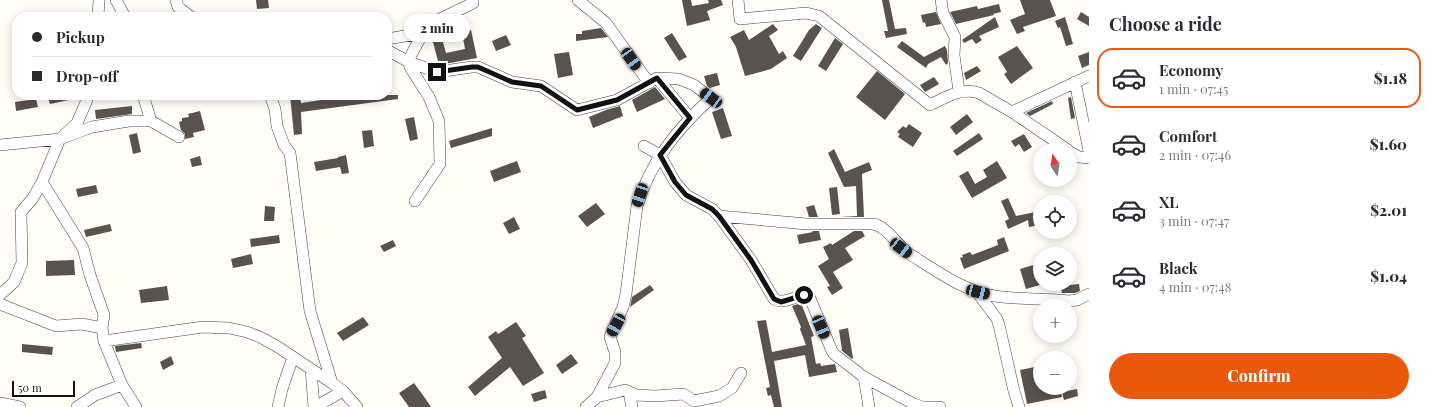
<!DOCTYPE html>
<meta charset="utf-8">
<style>
:root{--surface:#fff;--page:#f2f2f3;--text:#2b2b33;--muted:#7c7c81;--line:#e1e1e2;--accent:#ea580c}
body{margin:0;font-family:"Playfair Display",serif;background:var(--page);color:var(--text);height:100vh;display:flex;flex-direction:column;font-size:15px;white-space:nowrap}
*{box-sizing:border-box;margin:0}
p{font-size:13px;color:var(--muted)}
.icon{flex:none;width:22px;height:22px;fill:none;stroke:currentColor;stroke-width:2;stroke-linecap:round;stroke-linejoin:round}
.map{position:relative;flex:1;overflow:hidden}
.sheet{display:flex;flex-direction:column;background:var(--surface);width:340px}
.sheet>*{flex:none}
.hud{position:absolute;left:12px;top:12px;width:380px;height:88px;border-radius:16px;box-shadow:0 2px 10px #0003;display:grid;align-content:center;height:88px;padding:0 20px;background:var(--surface)}
.needle{width:26px;rotate:348deg}
.tools{position:absolute;left:1033px;top:143px;display:grid;gap:8px}
.tools a{display:grid;place-items:center;width:44px;height:44px;border-radius:50%;background:var(--surface);box-shadow:0 2px 10px #0003;font-size:20px}
.scale{position:absolute;left:12px;bottom:10px;width:63px;box-sizing:border-box;padding-left:4px;border:2px solid #111;border-top:0;font-size:11px;line-height:14px;white-space:nowrap;color:#111;-webkit-text-stroke:3px #fff;paint-order:stroke}
.end{position:absolute;width:18px;height:18px;margin:-9px;border:5px solid #111;background:#fff;box-shadow:0 0 0 2px #fff}
.from{border-radius:50%}
.bubble{position:absolute;height:28px;border-radius:14px;background:var(--surface);box-shadow:0 2px 10px #0003;font-size:13px;font-weight:800;line-height:28px;text-align:center}
.car{position:absolute;width:12px;height:24px;margin:-12px -6px;border-radius:5px;box-shadow:0 0 3px 1px #0007;background:linear-gradient(#222 24%,#8ab4d8 0 40%,#222 0 76%,#8ab4d8 0 86%,#222 0)}
.hud b{display:flex;align-items:center;gap:14px;height:38px;font-size:15px}
.hud b+b{border-top:1px solid var(--line)}
.hud i{width:10px;height:10px;background:var(--text)}
ul{padding:0;list-style:none}
li{display:flex;align-items:center;gap:12px;height:60px;margin:0 8px 6px;padding:0 12px;border:2px solid transparent;border-radius:16px}
li div{flex:1}
li b{display:block;font-size:15px}
li em{font-style:normal;font-weight:800}
li.on{border-color:var(--accent)}
li>.icon{width:36px;height:36px;stroke-width:1.5}
h2{padding:0 20px;font-size:18px;line-height:48px}
.cta{display:flex;gap:8px;margin-top:auto;padding:8px 20px}
.cta a{flex:1;height:46px;border-radius:24px;background:var(--accent);color:#fff;font-size:16px;font-weight:800;line-height:46px;text-align:center}
main{display:flex;flex:1;min-height:0}
.map>svg:first-child{display:block}
.building{fill:#5a524d}
.lines{fill:none;stroke-linecap:round;stroke-linejoin:round}
.minor-casing{stroke:#444;stroke-width:12}
.minor{stroke:#fff;stroke-width:11}
.route{stroke:#111;stroke-width:5}
</style>
<main>
<div class="map">
<svg width="1089" height="407" viewBox="0 0 1089 407">
<rect width="100%" height="100%" fill="#fffdf5"/>
<path class="building" d="M256 0H268L269 8 257 9Z
M682 0H691L692 6 709 3 708 0H721L723 5 707 11 710 20 687 26Z
M882 0H889L895 29 906 28 907 34 886 38 884 31H888Z
M1020 0H1050L1056 16 1023 27 1025 31 1017 34 1010 20 1025 14Z
M999 4 1001 12 993 14 994 15 956 24 950 12 977 6 978 9Z
M936 12 941 24 926 27 925 22 923 23 921 15Z
M1081 12 1089 17V26L1077 19Z
M995 17 999 27 979 36 982 40 976 44 972 39 964 43 962 40Z
M1065 17 1073 44 1066 46 1060 27 1058 28 1055 21Z
M773 24 778 30 769 36 779 54 783 51 787 58 771 69 745 76 736 47 730 37 744 30 749 40Z
M816 24 822 28 801 61 793 56 809 30Z
M601 28 608 37 576 41V34H582V31Z
M471 30 477 58 439 65 433 42 442 39 446 53 465 49 462 32Z
M672 33 687 57 679 61 664 38Z
M506 35 511 45 496 51 492 41Z
M835 38 843 44 826 71 818 66Z
M902 41 924 57 945 46 947 50 948 63 946 65 941 57 928 64 926 68 897 47Z
M1017 46 1033 68 1011 84 1004 74 1007 72 998 57Z
M569 52 573 75 558 78 554 54Z
M1089 52V65L1082 68 1078 56Z
M977 66 981 71 966 80 964 73Z
M877 71 905 94 885 120 856 97Z
M717 73 720 85 710 88 707 86 704 76Z
M934 77 939 84 925 92 920 85Z
M655 87 665 99 637 112 632 100Z
M47 95H77L78 98 50 104Z
M290 95H300L301 103 328 99 327 95H336V99L366 95H398V99L301 112 302 134 294 135Z
M1071 97 1075 118 1071 119 1068 98Z
M36 99 38 107 16 111 15 102Z
M1052 101 1053 104 1030 116 1026 113Z
M132 106V114L96 119 95 110Z
M620 106 623 116 593 128 589 117 606 110Z
M723 108 732 136 721 139 712 112Z
M200 111 205 130 193 133 194 137 185 139V134L181 130 179 122 182 121V118L189 117 188 114Z
M967 114 973 122 956 135 950 127Z
M414 117 418 139 410 141 405 119Z
M909 124 922 133 913 147 898 137 900 134 897 132 903 126 906 128Z
M492 128V136L451 148 449 141Z
M372 130 374 146 364 148 362 131Z
M137 133 141 152 133 154 129 135Z
M979 133 983 139 957 156 953 151Z
M1024 134 1032 147 1024 152 1019 144 1015 147 1011 141Z
M834 149 845 172 869 162 872 170 862 174 864 217H841L857 216 856 186 844 187 828 153Z
M346 155 349 173 342 174 340 167 316 171 314 162 338 158V157Z
M200 156 202 165 192 167 190 159Z
M517 161 521 172 494 182 490 171Z
M997 161 1007 178 972 198 959 176 968 171 975 184 987 177 983 170Z
M96 185 98 193 78 197 76 189Z
M837 187 840 214 832 215 829 188Z
M1008 198 1016 216 1040 211V225L1029 227 1028 220 1008 229 1005 221 1009 219 1001 201Z
M596 203 605 214 587 227 578 216Z
M814 205 818 217H809L806 207Z
M265 206 275 207 274 221H264Z
M514 217 520 229 509 234 503 223Z
M110 224 112 231 86 237 84 230Z
M812 231H819L821 240 799 244 797 235 813 232Z
M854 231H862L865 236 845 248 853 260 833 272 843 288 832 295 827 287 830 286 818 266 829 259 823 247 831 243 832 245Z
M279 235 280 243 251 247 250 239Z
M1004 237 1009 251 964 269 960 258 963 257 962 255 970 252 972 255 998 245 997 240Z
M393 240 396 246 384 252 380 246Z
M251 254 253 264 233 268 231 259Z
M74 260 75 275 46 276V261Z
M1040 263V285L1026 289 1020 269Z
M1060 284H1070V285L1079 284 1080 291 1075 293H1062Z
M650 285 654 290 630 307 632 297Z
M167 286 169 300 141 303 139 290Z
M801 303 814 336 811 337 816 364 820 363 821 366 835 364 837 372 809 377 805 355 774 361 782 407H774L771 395 768 396 766 388 770 387 757 321 766 320 772 352 806 345 800 329 801 327 792 306Z
M363 317 369 325 343 341 337 333Z
M516 322 526 336 522 338 544 373 523 386 510 367 475 396 468 387 502 358 488 337 496 331 498 334Z
M848 328 853 358 852 359 841 350H842L839 330Z
M141 343 142 348 116 352 115 346Z
M22 344 53 347 52 355 22 352Z
M571 354 578 363 562 374 556 365Z
M171 356 174 364 163 370 160 362Z
M1040 366V388H1060L1062 397 1027 404 1020 370Z
M414 383 425 398 431 407H409L399 393Z
M1077 389 1078 396 1064 400 1062 392Z
M545 390 547 398 534 402 531 394Z"/>
<g class="lines">
<g class="minor-casing">
<path id="minor" d="M116 0 125 17
M176 0 178 7 191 17
M578 0 606 23 649 83
M738 0 740 19 806 13 819 16 930 105C946 97 962 87 979 93L1012 112 1068 150
M941 0 943 13 955 37 954 55 959 91
M98 17 99 0
M387 39 423 33
M387 50 409 62 437 72 472 67H478L512 82 541 86 577 110 617 100 657 78 679 79 694 85 711 98C678 128 650 162 637 206L626 294 623 307 610 337 615 352V363L597 397 586 407
M657 78 690 118
M1075 82 1089 151
M143 95 151 121
M270 95 275 109 277 126 284 145 290 153 310 311 332 383
M1012 112 1089 76
M0 145 60 139 92 127 129 121H151L179 137
M644 146 660 155 675 182 686 195 712 209 719 216 751 260 774 299C785 306 797 293 809 296L832 351 834 354 864 377 914 404 922 407H940
M1070 152 1079 157 1089 158
M42 182 83 248 90 275 104 315 102 328 104 341 122 385 136 407
M415 201 440 164 439 121 429 97 410 67 409 62 410 57 423 33 438 20 473 3V0
M719 216 807 224H873C888 227 896 244 908 253 935 270 963 291 995 296 1020 300 1045 298 1069 301L1077 300 1089 294
M977 292 997 319 999 325 1014 391 1019 407
M0 295 14 282 22 263 21 212 33 198 42 182 60 139 77 123 87 100 88 95
M0 304 56 326 82 324 102 328
M104 341 203 327 229 328 247 332 262 338 278 347 332 383 343 391 357 407
M311 369 314 407
M864 377 869 407
M629 392 632 407
M597 397 625 390 636 395 655 396 683 394 694 401 719 396 732 388 741 373
M0 403 20 407
M77 407 95 395 122 385
M278 407 282 389 293 357
M315 407 343 391"/>
</g>
<use href="#minor" class="minor"/>
</g>
<g class="lines">
<path class="route" d="M437 72 472 67H478L512 82 541 86 577 110 617 100 657 78 690 118 660 155 675 182 686 195 712 209 719 216 751 260 774 299 781 302 804 295"/>
</g>
</svg>
<div class="tools">
<a><svg class="needle" viewBox="-14 -14 28 28"><path d="M0-13l5 13h-10z" fill="#e53935"/><path d="M0 13l5-13h-10z" fill="#7c7c81"/></svg></a>
<a><svg class="icon" aria-label="locate" viewBox="0 0 24 24"><circle cx="12" cy="12" r="6"/><path d="M12 2v4M12 18v4M2 12h4M18 12h4"/></svg></a>
<a><svg class="icon" aria-label="layers" viewBox="0 0 24 24"><path d="M12 4l9 5-9 5-9-5zM3 14l9 5 9-5"/></svg></a>
<a>+</a>
<a>−</a>
</div>
<div class="scale">50 m</div>
<i class="end from" style="left:804px;top:295px"></i>
<i class="end" style="left:437px;top:72px"></i>
<div class="bubble" style="left:404px;top:14px;width:66px">2 min</div>
<i class="car" style="left:631px;top:59px;rotate:145deg"></i>
<i class="car" style="left:711px;top:98px;rotate:306deg"></i>
<i class="car" style="left:640px;top:195px;rotate:198deg"></i>
<i class="car" style="left:901px;top:248px;rotate:128deg"></i>
<i class="car" style="left:978px;top:292px;rotate:103deg"></i>
<i class="car" style="left:616px;top:325px;rotate:209deg"></i>
<i class="car" style="left:821px;top:327px;rotate:157deg"></i>
<div class="hud">
<b><i class="from"></i>Pickup</b>
<b><i></i>Drop-off</b>
</div>
</div>
<section class="sheet">
<h2>Choose a ride</h2>
<ul>
<li class="on"><svg class="icon" aria-label="car" viewBox="0 0 24 24"><path d="M5 17H2v-5l4-1 3-4h7l3 4 3 1v5h-3M9 17h6M6 11h13"/><circle cx="7" cy="17" r="2"/><circle cx="17" cy="17" r="2"/></svg><div><b>Economy</b><p>1 min · 07:45</p></div><em>$1.18</em></li>
<li><svg class="icon" aria-label="car" viewBox="0 0 24 24"><path d="M5 17H2v-5l4-1 3-4h7l3 4 3 1v5h-3M9 17h6M6 11h13"/><circle cx="7" cy="17" r="2"/><circle cx="17" cy="17" r="2"/></svg><div><b>Comfort</b><p>2 min · 07:46</p></div><em>$1.60</em></li>
<li><svg class="icon" aria-label="car" viewBox="0 0 24 24"><path d="M5 17H2v-5l4-1 3-4h7l3 4 3 1v5h-3M9 17h6M6 11h13"/><circle cx="7" cy="17" r="2"/><circle cx="17" cy="17" r="2"/></svg><div><b>XL</b><p>3 min · 07:47</p></div><em>$2.01</em></li>
<li><svg class="icon" aria-label="car" viewBox="0 0 24 24"><path d="M5 17H2v-5l4-1 3-4h7l3 4 3 1v5h-3M9 17h6M6 11h13"/><circle cx="7" cy="17" r="2"/><circle cx="17" cy="17" r="2"/></svg><div><b>Black</b><p>4 min · 07:48</p></div><em>$1.04</em></li>
</ul>
<div class="cta"><a>Confirm</a></div>
</section>
</main>
